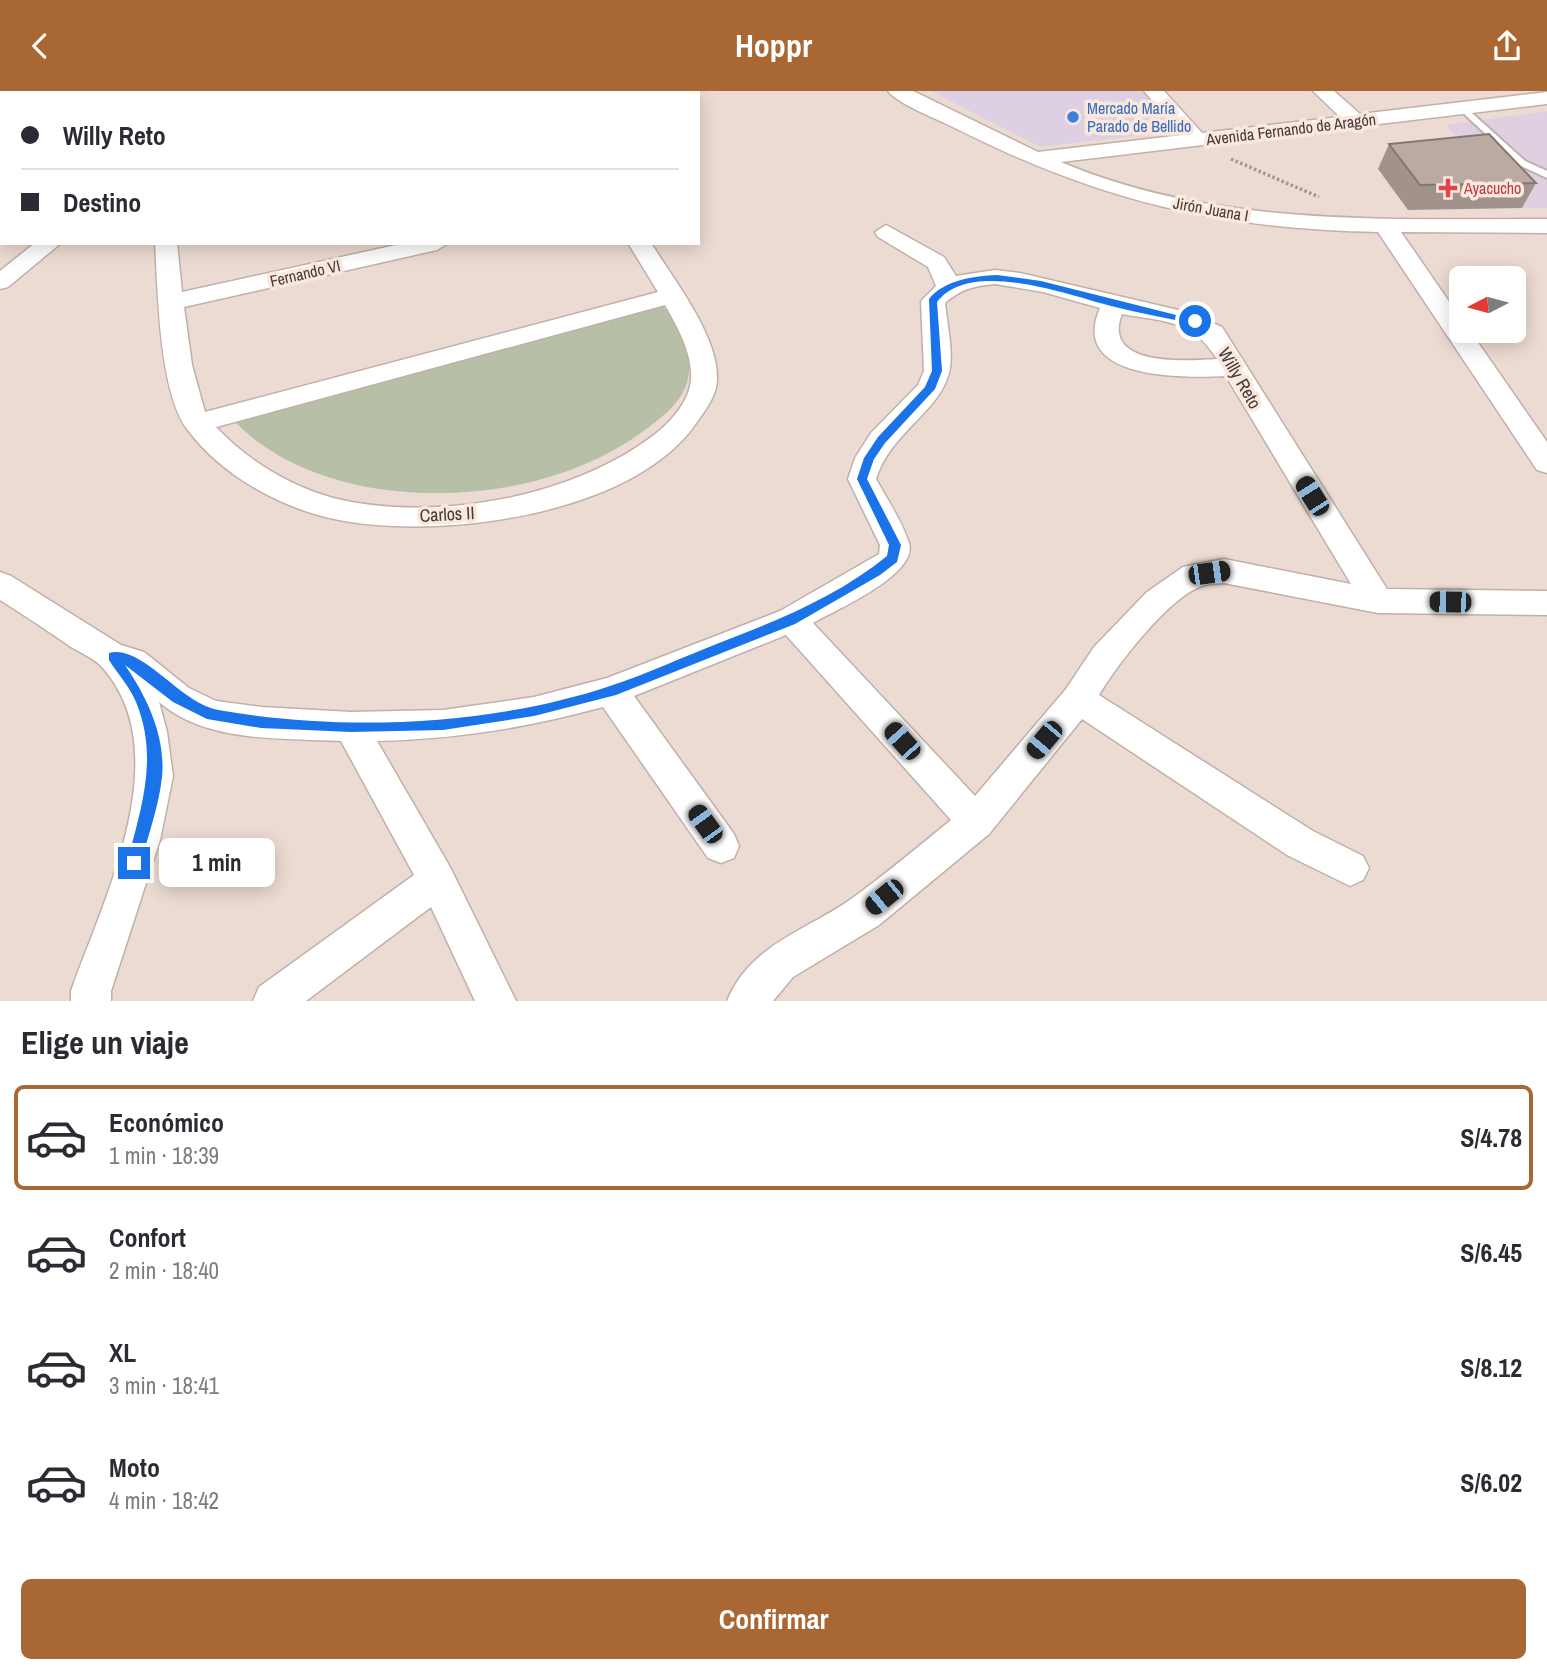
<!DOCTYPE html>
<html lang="es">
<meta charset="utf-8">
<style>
:root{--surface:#fff;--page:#f2f2f3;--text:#2b2b33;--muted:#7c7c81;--line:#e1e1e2;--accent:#a96733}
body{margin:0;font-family:"Archivo Narrow",sans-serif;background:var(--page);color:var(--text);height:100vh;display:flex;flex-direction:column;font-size:26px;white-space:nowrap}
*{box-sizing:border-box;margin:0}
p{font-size:23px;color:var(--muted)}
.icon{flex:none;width:38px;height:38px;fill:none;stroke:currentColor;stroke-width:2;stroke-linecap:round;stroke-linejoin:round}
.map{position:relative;height:910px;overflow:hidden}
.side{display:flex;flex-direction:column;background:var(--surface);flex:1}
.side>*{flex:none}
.guide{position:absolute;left:0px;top:0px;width:700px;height:154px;box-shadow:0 4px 18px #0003;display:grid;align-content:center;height:154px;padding:0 21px;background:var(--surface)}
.needle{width:46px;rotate:264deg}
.controls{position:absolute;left:1449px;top:175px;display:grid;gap:14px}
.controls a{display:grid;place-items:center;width:77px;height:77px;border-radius:10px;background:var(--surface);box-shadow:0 4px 18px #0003;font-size:35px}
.end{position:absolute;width:32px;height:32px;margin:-16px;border:9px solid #1a73e8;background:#fff;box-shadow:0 0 0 4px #fff}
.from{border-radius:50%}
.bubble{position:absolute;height:49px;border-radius:10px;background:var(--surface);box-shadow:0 4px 18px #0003;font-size:23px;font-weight:700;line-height:49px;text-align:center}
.car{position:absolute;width:21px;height:42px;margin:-21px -10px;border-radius:9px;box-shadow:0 0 5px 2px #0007;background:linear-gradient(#222 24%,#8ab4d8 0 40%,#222 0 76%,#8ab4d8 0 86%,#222 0)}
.guide b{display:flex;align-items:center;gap:24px;height:66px;font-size:26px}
.guide b+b{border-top:2px solid var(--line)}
.guide i{width:18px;height:18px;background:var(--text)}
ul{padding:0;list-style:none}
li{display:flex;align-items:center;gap:21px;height:105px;margin:0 14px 10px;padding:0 7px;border:4px solid transparent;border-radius:10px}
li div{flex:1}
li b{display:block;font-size:26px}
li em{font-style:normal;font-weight:700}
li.active{border-color:var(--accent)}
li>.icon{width:63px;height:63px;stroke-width:1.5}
h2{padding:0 21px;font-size:32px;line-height:84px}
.action{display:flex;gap:14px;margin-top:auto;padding:14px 21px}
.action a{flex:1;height:80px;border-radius:10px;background:var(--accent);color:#fff;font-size:28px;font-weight:700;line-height:80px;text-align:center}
header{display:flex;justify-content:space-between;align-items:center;height:91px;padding:0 21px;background:var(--accent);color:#fff;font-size:32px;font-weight:700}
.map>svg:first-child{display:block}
.commercial{fill:#ded0e3}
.education{fill:#dfcfe1}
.green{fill:#b7c0a6}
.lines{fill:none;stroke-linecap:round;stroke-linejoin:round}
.lane-casing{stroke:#c1b0a8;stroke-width:4}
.street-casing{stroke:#c1b0a8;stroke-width:3}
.path{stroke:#a2958e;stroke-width:3.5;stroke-dasharray:2.5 2.5;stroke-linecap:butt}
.lane{fill:#fff;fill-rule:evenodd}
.street{fill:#fff;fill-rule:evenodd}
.wall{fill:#a1928b}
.building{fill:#bbaaa2;stroke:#837771;stroke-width:2}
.route{fill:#1a73e8}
.shop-dot{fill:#3f7fe0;stroke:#fae8df;stroke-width:2.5}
.health-dot{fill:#e0444e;stroke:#fae8df;stroke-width:2.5}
.labels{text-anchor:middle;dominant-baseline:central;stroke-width:7;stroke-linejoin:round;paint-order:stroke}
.far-shop-label{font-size:16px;fill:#366cbe;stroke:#fae8df;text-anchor:start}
.far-street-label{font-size:16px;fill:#423b37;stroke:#fae8df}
.far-health-label{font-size:16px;fill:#be3a42;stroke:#fae8df;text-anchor:start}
.street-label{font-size:18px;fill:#423b37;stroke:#fae8df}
</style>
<header><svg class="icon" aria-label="back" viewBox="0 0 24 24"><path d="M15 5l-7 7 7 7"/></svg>Hoppr<svg class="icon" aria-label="share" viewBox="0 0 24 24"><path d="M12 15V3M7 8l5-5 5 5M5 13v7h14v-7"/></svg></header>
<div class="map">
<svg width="1547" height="910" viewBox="0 0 1547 910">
<rect width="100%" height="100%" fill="#ecdbd2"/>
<path class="commercial" d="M931 0H1142L1178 40 1040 56Z"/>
<path class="education" d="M1547 20V117H1522L1446 34Z"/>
<path class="green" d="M660 214C676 223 685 238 688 256 695 299 677 315 645 339 574 392 474 410 386 399 328 391 271 370 230 326Z"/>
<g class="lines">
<g class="lane-casing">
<path id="lane" d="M1463 14 1525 70 1547 80V87L1519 74 1460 19 1458 17Z"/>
</g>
<g class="street-casing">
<path id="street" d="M25 0H46L24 2Z
M230 0H250L229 2Z
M478 0H498L477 2Z
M665 0H685L664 2Z
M888 0H913L1038 61 1182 44 1144 0H1164L1202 42 1340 26 1313 0H1334L1360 23 1547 1V13L1061 71C1214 136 1384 128 1547 128V142L1401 141 1461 228V240H1470L1547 351V382L1537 379 1378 141C1217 138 1097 109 953 36 937 28 898 13 888 0Z
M2 17V29L0 30V18Z
M886 134 944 166 956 185 995 179 1020 182 1187 221 1222 236 1387 498 1547 500V524L1378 522 1224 492C1217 493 1209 492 1202 495 1169 506 1117 574 1099 604L1313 740 1363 765 1369 777 1363 789 1350 795 1287 764 1082 628 989 743 879 834 793 886 773 910H727C751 852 807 840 854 806 887 782 919 755 951 729L786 544 634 605 734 743 739 755 734 767 721 772 708 767 603 616C525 637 458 648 377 650L450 776 516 910H475L431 816 306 910H253L259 896 414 784 341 650C282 647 206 652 159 611L167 641 173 685 160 749 111 900V910H71V900C103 809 179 662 102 576 95 568 81 562 71 556 48 540 24 524 0 509V481L11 485 121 554 144 561 189 597 216 610 261 616 351 621 443 619 534 606 607 587 780 520 879 463 880 454 848 388 855 367 871 342 918 294 924 280 921 210 936 195 928 176 878 146 875 141ZM995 193 1043 201 1100 217C1068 290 1185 287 1226 285L1351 493 1224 468 1183 476 1147 501 1094 556 1066 598 975 705 813 532C836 519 919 483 909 452 902 430 887 408 876 388 891 341 939 321 949 282 954 262 947 233 945 212 961 198 974 195 995 193ZM1122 223C1165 231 1192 228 1217 268 1186 270 1101 276 1122 223Z
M35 152H61L8 196 0 198V180Z
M155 152H177L182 201 405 152H448L437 159 184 216 192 274 205 321 658 201 628 152H651C673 188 719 245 717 289 716 306 706 318 697 331 635 424 441 449 339 429 282 418 222 385 187 338 159 300 158 201 155 152ZM665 214C677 235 693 263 691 288 690 310 670 332 654 344 572 407 433 432 333 407 289 395 247 369 216 336Z"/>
</g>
<path class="path" d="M1231 68 1319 106"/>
<use href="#lane" class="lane"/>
<use href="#street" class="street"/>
</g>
<path class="wall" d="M1389 53 1536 92 1522 117 1408 119 1378 78Z"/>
<path class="building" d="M1489 43 1536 92 1420 94 1389 53Z"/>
<path class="route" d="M997 184 1041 190 1200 230 1195 233C1167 227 1139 222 1111 215 1069 204 970 167 937 211L942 280 935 298 885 352 874 368 867 388 901 454 897 471 880 484 795 533 616 604 534 625 443 639 351 641 261 637 207 628 173 611 125 574C147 606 166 646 162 686 159 715 148 744 141 772L134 779 129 777 127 772C141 717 159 667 136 611 130 596 117 582 109 569V562C142 553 181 613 218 619 342 641 491 635 610 595 647 583 683 566 719 552 777 530 838 505 887 465L889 454 857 388 864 367 878 346 925 296 932 280 929 208C944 189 974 185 997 184Z"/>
<circle class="shop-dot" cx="1073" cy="26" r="7"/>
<path class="health-dot" d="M1444.5 86.5h7v7h7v7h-7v7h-7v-7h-7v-7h7z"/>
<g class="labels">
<g class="far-shop-label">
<text x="1087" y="17">Mercado María<tspan x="1087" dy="18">Parado de Bellido</tspan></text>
</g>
<g class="far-street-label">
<text transform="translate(1291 38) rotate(-7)">Avenida Fernando de Aragón</text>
<text transform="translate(1211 118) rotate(10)">Jirón Juana I</text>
<text transform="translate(305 182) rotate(-13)">Fernando VI</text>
</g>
<g class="far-health-label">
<text x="1464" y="97">Ayacucho</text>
</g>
<g class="street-label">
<text transform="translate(1240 287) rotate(60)">Willy Reto</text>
<text transform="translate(447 423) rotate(-3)">Carlos II</text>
</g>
</g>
</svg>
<div class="controls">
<a><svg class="needle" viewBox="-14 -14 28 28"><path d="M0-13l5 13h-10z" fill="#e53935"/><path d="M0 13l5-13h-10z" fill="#7c7c81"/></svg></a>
</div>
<i class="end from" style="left:1195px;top:230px"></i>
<i class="end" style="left:134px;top:772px"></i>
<div class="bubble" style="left:159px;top:747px;width:116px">1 min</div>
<i class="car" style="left:1312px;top:405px;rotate:328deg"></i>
<i class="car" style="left:1209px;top:482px;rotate:82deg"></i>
<i class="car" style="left:1450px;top:511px;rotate:271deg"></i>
<i class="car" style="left:1044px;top:649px;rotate:220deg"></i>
<i class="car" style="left:902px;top:650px;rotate:318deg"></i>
<i class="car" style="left:705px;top:733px;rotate:324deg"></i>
<i class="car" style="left:884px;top:806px;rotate:231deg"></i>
<div class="guide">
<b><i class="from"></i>Willy Reto</b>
<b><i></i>Destino</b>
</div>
</div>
<section class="side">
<h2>Elige un viaje</h2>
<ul>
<li class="active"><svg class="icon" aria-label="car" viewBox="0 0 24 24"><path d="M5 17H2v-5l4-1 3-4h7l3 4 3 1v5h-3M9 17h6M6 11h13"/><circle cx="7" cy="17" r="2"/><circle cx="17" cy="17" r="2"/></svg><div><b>Económico</b><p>1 min · 18:39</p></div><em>S/4.78</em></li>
<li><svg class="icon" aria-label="car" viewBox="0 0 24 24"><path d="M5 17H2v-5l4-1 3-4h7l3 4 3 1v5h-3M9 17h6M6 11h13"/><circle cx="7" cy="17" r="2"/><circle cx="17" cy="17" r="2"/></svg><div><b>Confort</b><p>2 min · 18:40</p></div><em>S/6.45</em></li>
<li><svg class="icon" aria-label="car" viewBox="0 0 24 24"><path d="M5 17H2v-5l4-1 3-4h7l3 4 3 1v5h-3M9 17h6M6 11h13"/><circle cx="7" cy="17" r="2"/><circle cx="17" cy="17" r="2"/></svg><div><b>XL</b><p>3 min · 18:41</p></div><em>S/8.12</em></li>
<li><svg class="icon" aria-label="car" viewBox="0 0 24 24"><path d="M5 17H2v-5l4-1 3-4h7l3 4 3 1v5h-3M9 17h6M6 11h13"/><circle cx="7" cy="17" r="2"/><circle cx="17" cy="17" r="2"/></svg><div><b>Moto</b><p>4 min · 18:42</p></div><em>S/6.02</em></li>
</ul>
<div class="action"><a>Confirmar</a></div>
</section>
